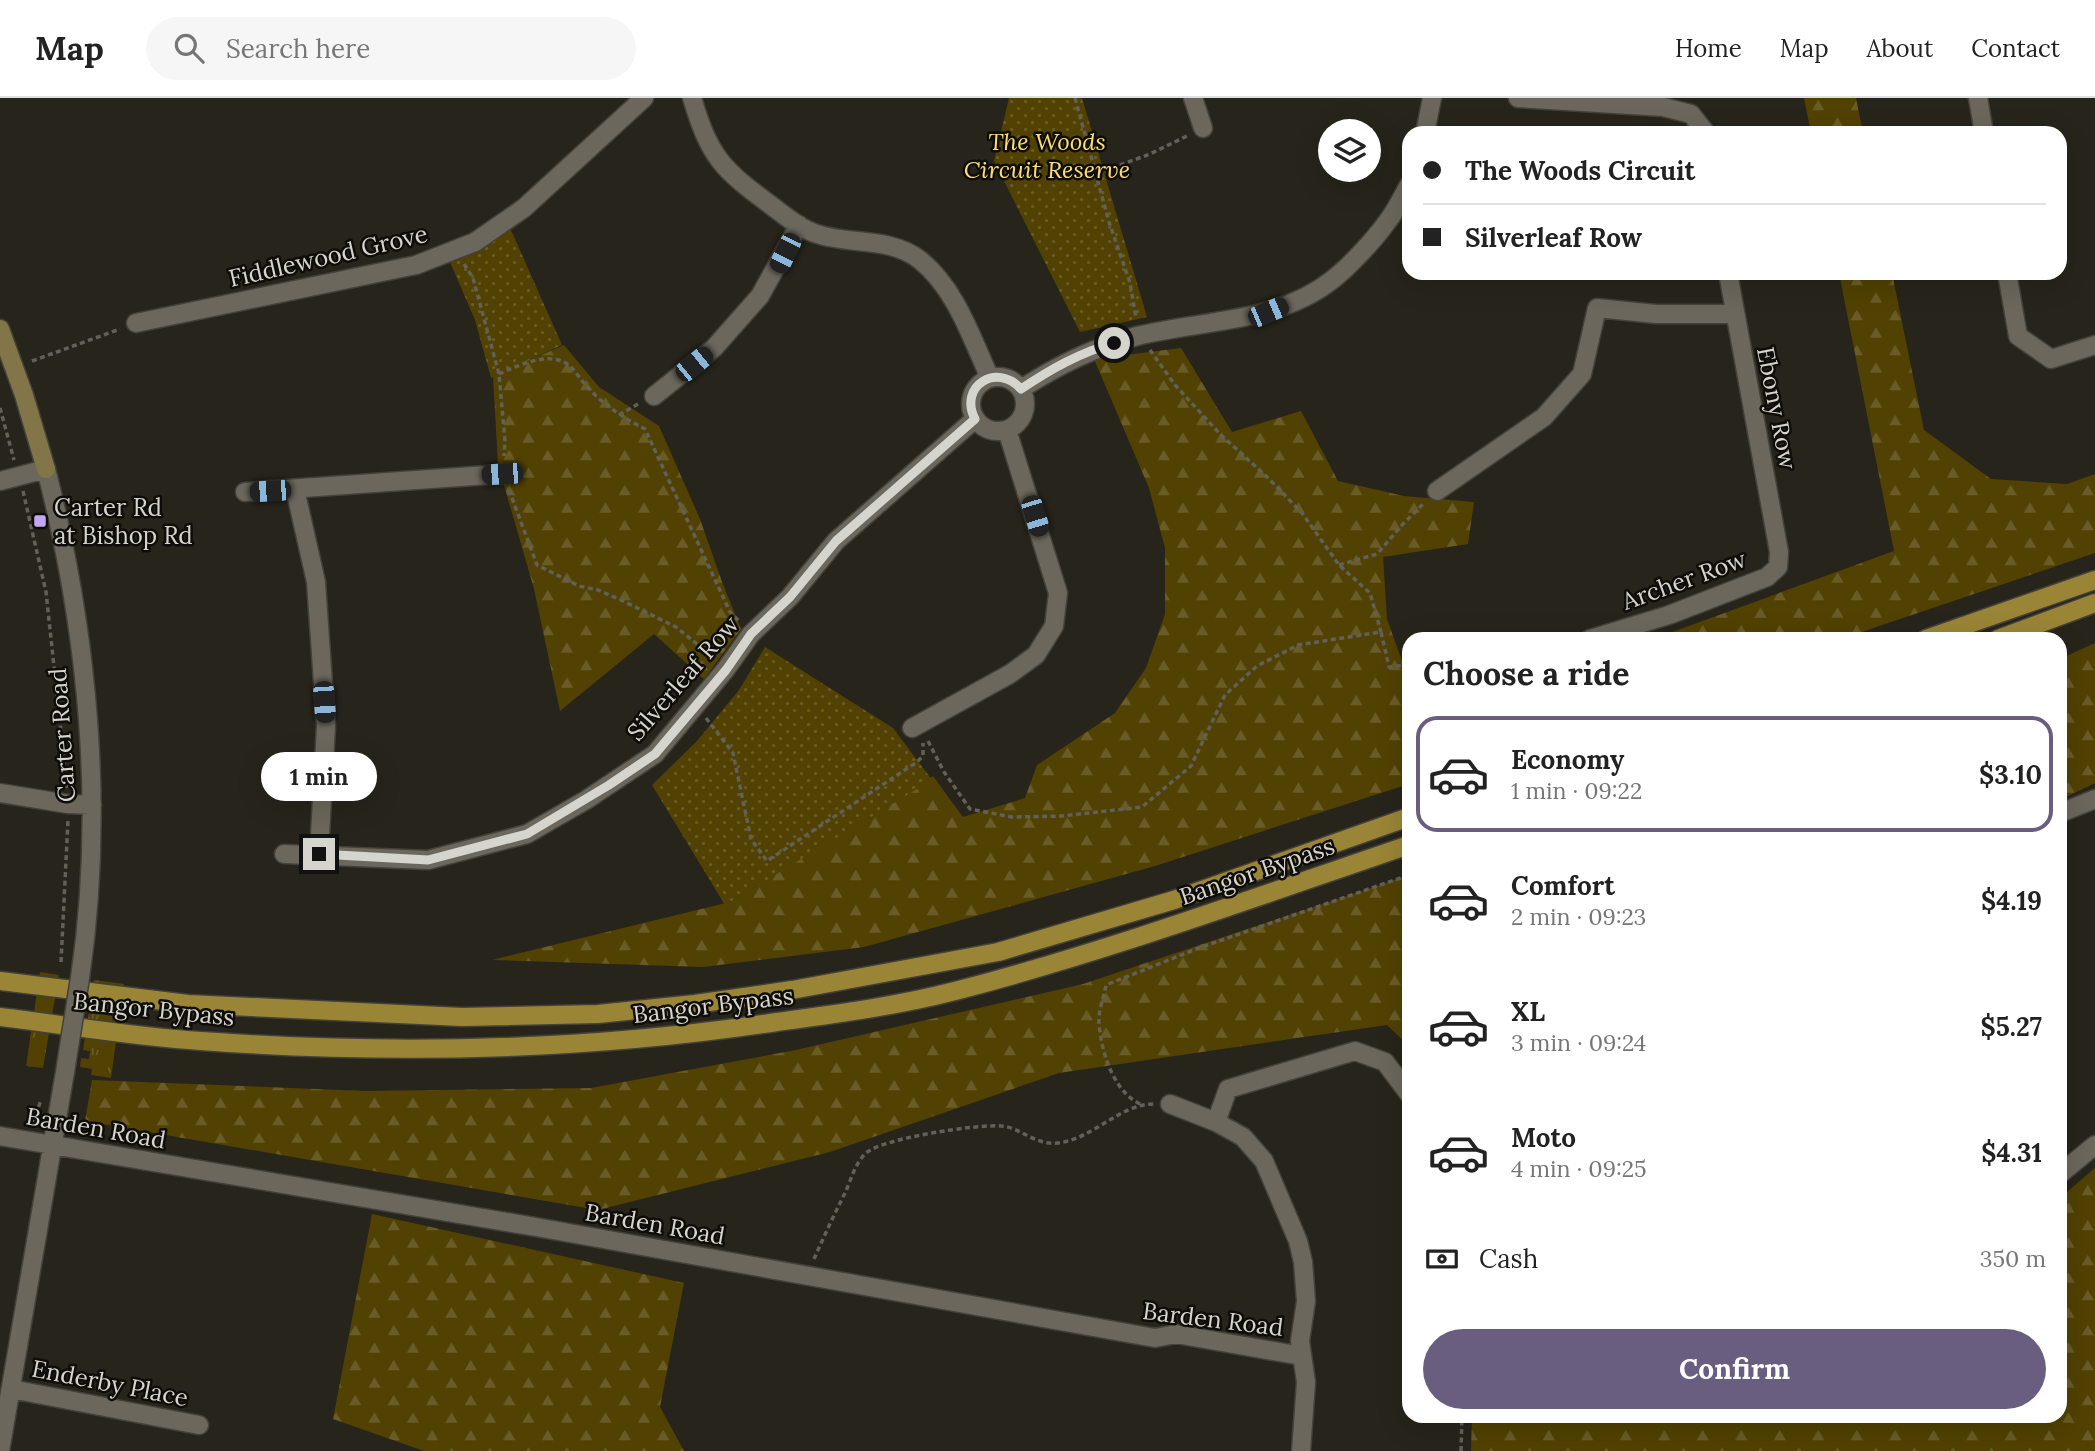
<!DOCTYPE html>
<meta charset="utf-8">
<style>
:root{--surface:#fff;--page:#f6f6f6;--text:#222;--muted:#767676;--line:#e0e0e0;--accent:#6a5e80}
body{margin:0;font-family:Lora,serif;background:var(--page);color:var(--text);height:100vh;display:flex;flex-direction:column;font-size:26px;white-space:nowrap}
*{box-sizing:border-box;margin:0}
p{font-size:23px;color:var(--muted)}
.icon{flex:none;width:38px;height:38px;fill:none;stroke:currentColor;stroke-width:2;stroke-linecap:round;stroke-linejoin:round}
.map{position:relative;flex:1;overflow:hidden}
.panel{position:absolute;left:1402px;top:534px;width:665px;height:791px;display:flex;flex-direction:column;background:var(--surface);border-radius:21px;box-shadow:0 7px 28px #0002}
.panel>*{flex:none}
.hud{position:absolute;left:1402px;top:28px;width:665px;height:154px;border-radius:21px;box-shadow:0 7px 28px #0002;display:grid;align-content:center;height:154px;padding:0 21px;background:var(--surface)}
.controls{position:absolute;left:1318px;top:21px;display:grid;gap:14px}
.controls a{display:grid;place-items:center;width:63px;height:63px;border-radius:50%;background:var(--surface);box-shadow:0 7px 28px #0002;font-size:35px}
.end{position:absolute;width:32px;height:32px;margin:-16px;border:9px solid #d5d4cd;background:#111;box-shadow:0 0 0 4px #111}
.from{border-radius:50%}
.bubble{position:absolute;height:49px;border-radius:24px;background:var(--surface);box-shadow:0 7px 28px #0002;font-size:23px;font-weight:700;line-height:49px;text-align:center}
.car{position:absolute;width:21px;height:42px;margin:-21px -10px;border-radius:9px;box-shadow:0 0 5px 2px #0007;background:linear-gradient(#222 24%,#8ab4d8 0 40%,#222 0 76%,#8ab4d8 0 86%,#222 0)}
.hud b{display:flex;align-items:center;gap:24px;height:66px;font-size:26px}
.hud b+b{border-top:2px solid var(--line)}
.hud i{width:18px;height:18px;background:var(--text)}
ul{padding:0;list-style:none}
li{display:flex;align-items:center;gap:21px;height:116px;margin:0 14px 10px;padding:0 7px;border:4px solid transparent;border-radius:21px}
li div{flex:1}
li b{display:block;font-size:26px}
li em{font-style:normal;font-weight:700}
li.selected{border-color:var(--accent)}
li>.icon{width:63px;height:63px;stroke-width:1.5}
h2{padding:0 21px;font-size:32px;line-height:84px}
.pay{display:flex;align-items:center;gap:18px;height:77px;padding:0 21px;font-size:26px}
.pay p{margin-inline-start:auto}
.cta{display:flex;gap:14px;margin-top:auto;padding:14px 21px}
.cta a{flex:1;height:80px;border-radius:42px;background:var(--accent);color:#fff;font-size:28px;font-weight:700;line-height:80px;text-align:center}
header{display:flex;align-items:center;gap:42px;box-sizing:border-box;height:98px;padding:0 35px;background:var(--surface);border-bottom:2px solid var(--line)}
header strong{font-size:33px}
nav{display:flex;gap:38px;margin-inline-start:auto;font-size:24px}
.search{width:490px;height:63px;background:var(--page);display:flex;align-items:center;gap:18px;box-sizing:border-box;padding:0 24px;border-radius:38px;color:var(--muted);font-size:26px}
.map>svg:first-child{display:block}
.grass{fill:url(#grass-tufts)}
.forest{fill:url(#forest-firs)}
.park{fill:url(#park-dots)}
.lines{fill:none;stroke-linecap:round;stroke-linejoin:round}
.street-casing{stroke:#434139;stroke-width:21}
.secondary-casing{stroke:#434139;stroke-width:21}
.primary-casing{stroke:#434139;stroke-width:21}
.path{stroke:#626058;stroke-width:3.5;stroke-dasharray:5 3.5;stroke-linecap:butt}
.street{stroke:#6b675c;stroke-width:18}
.secondary{stroke:#827649;stroke-width:18}
.primary{stroke:#9a8536;stroke-width:18}
.street-bridge-casing{stroke:#434139;stroke-width:21;stroke-linecap:butt}
.street-bridge{stroke:#6b675c;stroke-width:18}
.route{stroke:#d5d4cd;stroke-width:9}
.poi-dot{fill:#c3a7f2;stroke:#0f0d09;stroke-width:2.5}
.labels{text-anchor:middle;dominant-baseline:central;stroke-width:5;stroke-linejoin:round;paint-order:stroke}
.park-label{font-size:24px;font-style:italic;fill:#fbdc78;stroke:#0f0d09}
.street-label{font-size:24px;fill:#d5d4cd;stroke:#0f0d09}
.poi-label{font-size:24px;fill:#d5d4cd;stroke:#0f0d09;text-anchor:start}
</style>
<header>
<strong>Map</strong>
<div class="search"><svg class="icon" aria-label="search" viewBox="0 0 24 24"><circle cx="10" cy="10" r="6"/><path d="M15 15l6 6"/></svg>Search here</div>
<nav><a>Home</a><a>Map</a><a>About</a><a>Contact</a></nav>
</header>
<div class="map">
<svg width="2095" height="1353" viewBox="0 0 2095 1353">
<defs>
<pattern id="grass-tufts" width="24" height="20" patternUnits="userSpaceOnUse" patternTransform="scale(1.75)"><rect width="24" height="20" fill="#514102"/><path d="M3 7l-1-3M5 7V3M7 7l1-3M15 17l-1-3M17 17v-4M19 17l1-3" fill="none" stroke="#695c26"/></pattern>
<pattern id="forest-firs" width="22" height="20" patternUnits="userSpaceOnUse" patternTransform="scale(1.75)"><rect width="22" height="20" fill="#514102"/><path d="M5 1l3.5 6h-7zM16 11l3.5 6h-7z" fill="#695c26"/></pattern>
<pattern id="park-dots" width="8" height="8" patternUnits="userSpaceOnUse" patternTransform="scale(1.75)"><rect width="8" height="8" fill="#514102"/><path d="M2 2h.1M6 6h.1" fill="none" stroke="#695c26" stroke-width="1.8" stroke-linecap="round"/></pattern>
</defs>
<rect width="100%" height="100%" fill="#27241b"/>
<path class="grass" d="M40 874 59 877 43 970 26 968Z
M94 882 124 886 111 980 91 977 92 971 80 969 81 960 89 961 90 953 83 952Z"/>
<path class="forest" d="M1804 0H1856L1863 35H1811Z
M1839 175H1892L1924 332 1991 381 2067 386 2095 376V455L1841 541H1653L1894 453Z
M564 247 599 289 659 328 700 421 721 481 741 531 704 581 654 536 560 613 534 491 498 366 493 278Z
M1181 250 1232 334 1301 313 1338 383 1404 398 1474 404 1468 446 1383 459 1387 521 1402 563 1409 564V686L1155 768 864 849 703 869 492 862 730 804 933 678 963 719 1025 700 1037 667 1115 615 1146 570 1165 516V450L1149 390 1094 261Z
M2095 545V685L2060 702V561Z
M1409 777V948L1387 927 1059 975 830 1054 598 1112 85 1023 92 982 365 993 591 990 796 952 1083 886Z
M2095 1070V1353H1471L1472 1318H2060V1100Z
M372 1116 684 1185 660 1309 684 1353H424L333 1321Z"/>
<path class="park" d="M1009 0H1082L1147 219 1080 234 994 63Z
M511 132 562 247 491 280 475 222 450 164Z
M765 549 893 630 932 682 725 807 652 687 697 643 739 592Z"/>
<g class="lines">
<g class="street-casing">
<path id="street" d="M692 0C710 60 722 71 772 108 785 118 801 131 817 136 850 147 891 139 920 162 956 191 971 239 990 280
M1193 0 1203 30
M1518 0 1663 9 1691 16 1706 35
M1978 0 1984 35
M1425 35 1432 0
M2007 175 2018 238 2051 261 2095 247
M136 225 416 167 475 144 524 110 644 0
M971 306a27 27 0 1 1 54 0a27 27 0 1 1-54 0Z
M1021 291C1060 266 1093 250 1137 238 1201 222 1278 225 1332 182 1348 170 1375 141 1387 124 1396 113 1402 99 1409 87
M654 298 714 250 760 198 799 127
M0 383 46 371C88 535 105 711 80 880
M295 391 316 484 326 628 319 756
M1437 393 1544 319 1582 276 1597 210 1656 216H1734
M245 394 502 376
M1590 541 1669 517 1767 479 1778 469 1779 454 1728 175
M912 630 1010 576 1036 557 1054 528 1058 495 1007 332
M0 695 68 706 92 707
M2060 715 2095 701
M284 756 428 762 527 736 586 702 655 656 726 571 751 536 790 499 836 443 975 321
M1170 1006 1216 1024
M0 1038 536 1129 1155 1240 1176 1236 1302 1258
M2060 1076 2095 1047
M11 1291 199 1327
M0 1353 65 974
M1301 1353 1306 1284 1300 1243 1306 1203 1303 1164 1298 1143 1264 1063 1243 1039 1216 1024 1228 991 1355 953 1385 964 1409 996"/>
</g>
<g class="secondary-casing">
<path id="secondary" d="M0 231 24 297 46 371"/>
</g>
<g class="primary-casing">
<path id="primary" d="M1926 541 2095 482
M1998 541 2095 505
M0 883 188 906 462 919 598 916 695 906 792 892 998 854 1174 802 1409 719
M0 919C67 927 134 939 201 943 394 957 586 953 777 924 836 916 897 908 955 893 1109 853 1259 798 1409 747"/>
</g>
<path class="path" d="M1075 0 1109 124 1130 185 1136 220
M1096 76 1150 56 1189 37
M464 166 473 180 499 276 505 343 504 358
M1150 252 1175 287 1221 337 1266 378 1302 415 1339 467 1370 495 1381 534
M32 263 120 231
M499 276C519 267 552 251 571 269 578 277 584 286 592 294 608 310 626 321 645 331L730 514 740 524
M0 310 14 362
M619 317 638 306
M509 392 537 467 579 488 598 492 621 502 676 529 713 559
M23 393 46 494 67 690
M1339 467 1377 456 1402 427 1425 404
M706 620 733 655 751 741 767 763 917 664 923 658V645
M928 643 944 674 970 711 1012 719 1062 718 1142 709 1191 668 1225 597 1257 568 1298 547 1381 534 1389 569 1409 567
M61 864 68 722
M1140 1006C1113 993 1101 953 1099 925 1098 913 1104 899 1106 887L1199 850 1409 777
M33 1025 41 1002
M814 1161C824 1138 835 1115 846 1093 851 1081 856 1064 866 1055 883 1040 978 1026 1001 1028 1020 1029 1036 1048 1057 1045 1092 1042 1119 1006 1154 1006
M1461 1353 1462 1318"/>
<use href="#street" class="street"/>
<use href="#secondary" class="secondary"/>
<use href="#primary" class="primary"/>
<g class="street-bridge-casing">
<path id="street-bridge" d="M65 974 80 880"/>
</g>
<use href="#street-bridge" class="street-bridge"/>
</g>
<g class="lines">
<path class="route" d="M319 756 428 762 527 736 609 687 655 656 726 572 751 536 790 499 836 443 975 321C958 288 997 264 1021 291 1051 271 1079 255 1114 245"/>
</g>
<rect class="poi-dot" x="33" y="416" width="14" height="14" rx="3.5"/>
<g class="labels">
<g class="park-label">
<text x="1047" y="43">The Woods<tspan x="1047" dy="28">Circuit Reserve</tspan></text>
</g>
<g class="street-label">
<text transform="translate(328 158) rotate(-13)">Fiddlewood Grove</text>
<text transform="translate(1777 310) rotate(79)">Ebony Row</text>
<text transform="translate(1684 482) rotate(-20)">Archer Row</text>
<text transform="translate(683 580) rotate(-49)">Silverleaf Row</text>
<text transform="translate(62 637) rotate(-94)">Carter Road</text>
<text transform="translate(1257 773) rotate(-19)">Bangor Bypass</text>
<text transform="translate(713 907) rotate(-7)">Bangor Bypass</text>
<text transform="translate(154 911) rotate(6)">Bangor Bypass</text>
<text transform="translate(96 1030) rotate(10)">Barden Road</text>
<text transform="translate(655 1126) rotate(10)">Barden Road</text>
<text transform="translate(1213 1221) rotate(7)">Barden Road</text>
<text transform="translate(110 1285) rotate(11)">Enderby Place</text>
</g>
<g class="poi-label">
<text x="54" y="409">Carter Rd<tspan x="54" dy="28">at Bishop Rd</tspan></text>
</g>
</g>
</svg>
<div class="controls">
<a><svg class="icon" aria-label="layers" viewBox="0 0 24 24"><path d="M12 4l9 5-9 5-9-5zM3 14l9 5 9-5"/></svg></a>
</div>
<i class="end from" style="left:1114px;top:245px"></i>
<i class="end" style="left:319px;top:756px"></i>
<div class="bubble" style="left:261px;top:654px;width:116px">1 min</div>
<i class="car" style="left:785px;top:155px;rotate:206deg"></i>
<i class="car" style="left:1268px;top:214px;rotate:67deg"></i>
<i class="car" style="left:694px;top:266px;rotate:51deg"></i>
<i class="car" style="left:502px;top:376px;rotate:267deg"></i>
<i class="car" style="left:270px;top:393px;rotate:267deg"></i>
<i class="car" style="left:1035px;top:418px;rotate:163deg"></i>
<i class="car" style="left:324px;top:604px;rotate:176deg"></i>
<div class="hud">
<b><i class="from"></i>The Woods Circuit</b>
<b><i></i>Silverleaf Row</b>
</div>
<section class="panel">
<h2>Choose a ride</h2>
<ul>
<li class="selected"><svg class="icon" aria-label="car" viewBox="0 0 24 24"><path d="M5 17H2v-5l4-1 3-4h7l3 4 3 1v5h-3M9 17h6M6 11h13"/><circle cx="7" cy="17" r="2"/><circle cx="17" cy="17" r="2"/></svg><div><b>Economy</b><p>1 min · 09:22</p></div><em>$3.10</em></li>
<li><svg class="icon" aria-label="car" viewBox="0 0 24 24"><path d="M5 17H2v-5l4-1 3-4h7l3 4 3 1v5h-3M9 17h6M6 11h13"/><circle cx="7" cy="17" r="2"/><circle cx="17" cy="17" r="2"/></svg><div><b>Comfort</b><p>2 min · 09:23</p></div><em>$4.19</em></li>
<li><svg class="icon" aria-label="car" viewBox="0 0 24 24"><path d="M5 17H2v-5l4-1 3-4h7l3 4 3 1v5h-3M9 17h6M6 11h13"/><circle cx="7" cy="17" r="2"/><circle cx="17" cy="17" r="2"/></svg><div><b>XL</b><p>3 min · 09:24</p></div><em>$5.27</em></li>
<li><svg class="icon" aria-label="car" viewBox="0 0 24 24"><path d="M5 17H2v-5l4-1 3-4h7l3 4 3 1v5h-3M9 17h6M6 11h13"/><circle cx="7" cy="17" r="2"/><circle cx="17" cy="17" r="2"/></svg><div><b>Moto</b><p>4 min · 09:25</p></div><em>$4.31</em></li>
</ul>
<div class="pay"><svg class="icon" aria-label="cash" viewBox="0 0 24 24"><path d="M3 7h18v10H3z"/><circle cx="12" cy="12" r="2"/></svg>Cash<p>350 m</p></div>
<div class="cta"><a>Confirm</a></div>
</section>
</div>
